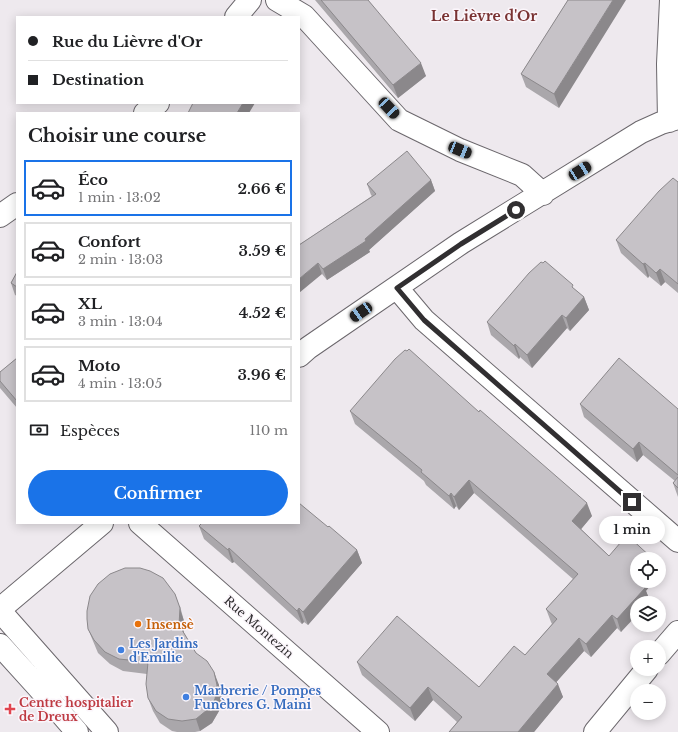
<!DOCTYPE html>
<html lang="fr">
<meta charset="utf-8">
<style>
:root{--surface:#fff;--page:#f2f2f2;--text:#202124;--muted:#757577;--line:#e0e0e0;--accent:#1a73e8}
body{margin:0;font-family:"Libre Baskerville",serif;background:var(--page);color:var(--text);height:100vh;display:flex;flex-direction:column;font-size:15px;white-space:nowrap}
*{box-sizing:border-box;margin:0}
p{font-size:13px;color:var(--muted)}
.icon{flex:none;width:22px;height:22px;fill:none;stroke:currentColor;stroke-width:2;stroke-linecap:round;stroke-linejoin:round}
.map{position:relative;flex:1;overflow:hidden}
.details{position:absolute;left:16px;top:112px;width:284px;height:412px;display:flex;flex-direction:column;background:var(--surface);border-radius:0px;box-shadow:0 2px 10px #0003}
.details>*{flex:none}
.top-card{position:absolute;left:16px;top:16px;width:284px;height:88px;border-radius:0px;box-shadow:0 2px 10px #0003;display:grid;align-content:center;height:88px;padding:0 12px;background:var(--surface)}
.controls{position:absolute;left:630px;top:552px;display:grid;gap:8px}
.controls a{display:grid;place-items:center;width:36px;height:36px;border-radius:50%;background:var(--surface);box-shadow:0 2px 10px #0003;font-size:20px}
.end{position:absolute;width:18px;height:18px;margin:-9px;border:5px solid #312f31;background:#fff;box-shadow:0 0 0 2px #fff}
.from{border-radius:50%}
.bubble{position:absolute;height:28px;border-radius:14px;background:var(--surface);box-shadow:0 2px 10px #0003;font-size:13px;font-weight:600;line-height:28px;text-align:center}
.car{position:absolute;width:12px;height:24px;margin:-12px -6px;border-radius:5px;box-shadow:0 0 3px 1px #0007;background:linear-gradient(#222 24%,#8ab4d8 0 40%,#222 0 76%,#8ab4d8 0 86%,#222 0)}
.top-card b{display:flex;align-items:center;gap:14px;height:38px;font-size:15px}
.top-card b+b{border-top:1px solid var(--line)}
.top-card i{width:10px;height:10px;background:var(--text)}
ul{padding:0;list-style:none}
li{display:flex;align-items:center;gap:12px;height:56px;margin:0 8px 6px;padding:0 4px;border:2px solid var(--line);border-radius:0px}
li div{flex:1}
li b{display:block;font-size:15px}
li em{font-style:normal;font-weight:600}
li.current{border-color:var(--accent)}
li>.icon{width:36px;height:36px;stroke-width:1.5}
h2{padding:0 12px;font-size:18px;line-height:48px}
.pay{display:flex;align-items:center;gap:10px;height:44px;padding:0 12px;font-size:15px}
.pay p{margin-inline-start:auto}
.button{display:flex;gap:8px;margin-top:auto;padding:8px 12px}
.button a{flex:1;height:46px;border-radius:24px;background:var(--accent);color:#fff;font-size:16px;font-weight:600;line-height:46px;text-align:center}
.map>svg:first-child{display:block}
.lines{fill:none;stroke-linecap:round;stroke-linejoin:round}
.minor-casing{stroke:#6b676c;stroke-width:24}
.major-casing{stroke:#6b676c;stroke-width:24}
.minor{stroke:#fff;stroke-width:22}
.major{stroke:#fff;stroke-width:22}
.wall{fill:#aaa7ab}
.shaded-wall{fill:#8b888b}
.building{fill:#c6c2c7;stroke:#8b888b}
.route{stroke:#312f31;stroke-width:5}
.food-dot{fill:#e8710a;stroke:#fbf6fb;stroke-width:1.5}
.shop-dot{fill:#3f7fe0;stroke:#fbf6fb;stroke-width:1.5}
.health-dot{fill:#e0444e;stroke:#fbf6fb;stroke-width:1.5}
.labels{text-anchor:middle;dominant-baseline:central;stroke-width:3;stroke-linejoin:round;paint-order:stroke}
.food-label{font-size:12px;font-weight:bold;fill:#c56008;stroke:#fbf6fb;text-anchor:start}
.street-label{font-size:12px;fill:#312f31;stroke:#fbf6fb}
.shop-label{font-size:12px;font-weight:bold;fill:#366cbe;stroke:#fbf6fb;text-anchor:start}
.health-label{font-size:12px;font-weight:bold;fill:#be3a42;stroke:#fbf6fb;text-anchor:start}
.quarter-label{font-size:14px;font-weight:bold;fill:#793232;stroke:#fbf6fb}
</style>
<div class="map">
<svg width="678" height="732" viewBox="0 0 678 732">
<rect width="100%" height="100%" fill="#eee9ee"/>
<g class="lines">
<g class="minor-casing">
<path id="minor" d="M277 0 304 16 399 120 460 150 522 175 543 194
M236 17 250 0
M145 113 158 103
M669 121 668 64 671 0
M0 216 17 204
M397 288 424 320 678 541
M299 356 308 348 461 243 641 132 661 123 678 118
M140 523 378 732
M0 609 102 523
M659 654 678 632
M595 732 647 669"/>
</g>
<g class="major-casing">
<path id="major" d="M0 611 107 732
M0 645 38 687 77 732"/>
</g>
<use href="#minor" class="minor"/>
<use href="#major" class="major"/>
</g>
<path class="wall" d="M315 0H368L426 76 398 98Z
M568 0 559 108 526 87 521 74Z
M431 180 435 191 369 250 370 252 327 280 322 274 299 245 372 196 371 195 367 184Z
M678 182V293L665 282 661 286 649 276 648 278 621 253 616 240Z
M17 272V296L15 295 11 283Z
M574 289 584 297 589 310 570 331 567 328 532 368 520 357 519 359 491 335 487 322Z
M17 358V408L0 388V372Z
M580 404 678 409V497L673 483 675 481 643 455 637 462 584 417Z
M350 411 592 516 581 529 646 591 650 601 648 603H637L621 632 617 628 591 657 584 651 556 682 563 697 534 732H449L457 722 433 700 415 721 362 675 357 662 479 687 525 655 552 624 551 622 546 609 573 579 474 493 459 510 456 506 454 509 426 485 424 481 355 424Z
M199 526 328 527 357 550 362 563 308 625 304 622 302 624 234 562 232 563 204 539Z
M180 606 184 621V633L196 653 219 685 222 698 219 711 212 723 200 731 195 732H177L172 731 160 723 153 711 148 698 147 674 123 671 110 664 98 653 88 629Z"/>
<path class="shaded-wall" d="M613 0H626L559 108 554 94Z
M421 63 426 76 398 98 393 85Z
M243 103H255L249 113H237Z
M431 180 435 191 369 250 370 252 327 280 323 269 365 239Z
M318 263 322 274 299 293V279Z
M645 263 649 276 648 278 643 264Z
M660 269 665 282 661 286 656 273Z
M584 297 589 310 570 331 566 318Z
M562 315 567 328 532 368 527 355Z
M515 344 520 357 519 359 514 346Z
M639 442 643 455 637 462 633 449Z
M469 480 474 493 459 510 454 497Z
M451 493 456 506 454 509 449 496Z
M587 503 592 516 577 534 572 521Z
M229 548 234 562 232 563 228 550Z
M357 550 362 563 308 625 303 612Z
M638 581H654L646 591 650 601 648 603H637V615L621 632 617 619Z
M175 594 184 621 183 638 179 625Z
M299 608 304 622 302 624 297 611Z
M612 615 617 628 591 657 586 644Z
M579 638 584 651 552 687 547 674Z
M214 672 219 685 222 698 219 711 212 723 200 731 196 719Z
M558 684 563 697 534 732H518Z
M428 687 433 700 415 721 410 708Z"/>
<path class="building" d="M321 0H368L421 63 393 85Z
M568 0H613L554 94 521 74Z
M193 103H243L237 113H188Z
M407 151 431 180 365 239 366 241 323 269 318 263 299 279V245L376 194 367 184Z
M673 178 678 182V284L660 269 656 273 645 263 643 264 616 240 659 191Z
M545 261 573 285 572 287 584 297 566 318 562 315 527 355 515 344 514 346 487 322 529 273 541 262 543 263Z
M17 272V287L11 283Z
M409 349 479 412 480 410 587 503 572 521 609 556 627 535 653 559H637V581H638L645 588 617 619 612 615 586 644 579 638 547 674 558 684 518 732H449L462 717 428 687 410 708 357 662 397 616 479 687 514 646 525 655 557 619 546 609 578 574 469 480 454 497 451 493 449 496 421 472 422 470 350 411 395 359 405 350 407 351Z
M17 358V401L0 381V372Z
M619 358 678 409V475L639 442 633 449 580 404Z
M678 477V488L673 483Z
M299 503 328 527 329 526 357 550 303 612 299 608 297 611 229 548 228 550 199 526 202 523H299Z
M125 568H140L150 571 163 578 175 594 180 608 179 625 196 653 207 661 214 672 217 685 215 699 207 710 196 719 182 721 168 719 156 711 148 698 146 684 148 662 119 659 105 652 94 640 88 629 87 619V611L90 596 98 584 110 574Z"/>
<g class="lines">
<path class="route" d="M516 210 461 244 397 288 424 320 632 502"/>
</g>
<circle class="food-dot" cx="138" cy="624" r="4"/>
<g class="shop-dot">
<circle cx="121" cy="650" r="4"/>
<circle cx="186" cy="697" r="4"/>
</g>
<path class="health-dot" d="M8 703h4v4h4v4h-4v4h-4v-4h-4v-4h4z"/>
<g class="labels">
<g class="food-label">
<text x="146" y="624">Insensè</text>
</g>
<g class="street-label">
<text transform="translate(259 627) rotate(41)">Rue Montezin</text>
</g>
<g class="shop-label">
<text x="129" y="643">Les Jardins<tspan x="129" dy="14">d'Emilie</tspan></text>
<text x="194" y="690">Marbrerie / Pompes<tspan x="194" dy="14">Funèbres G. Maini</tspan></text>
</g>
<g class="health-label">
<text x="19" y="702">Centre hospitalier<tspan x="19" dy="14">de Dreux</tspan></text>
</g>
<g class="quarter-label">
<text x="484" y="16">Le Lièvre d'Or</text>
</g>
</g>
</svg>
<div class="controls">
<a><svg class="icon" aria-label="locate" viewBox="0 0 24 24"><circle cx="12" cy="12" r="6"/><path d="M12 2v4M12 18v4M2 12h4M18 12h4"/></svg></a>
<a><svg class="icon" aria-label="layers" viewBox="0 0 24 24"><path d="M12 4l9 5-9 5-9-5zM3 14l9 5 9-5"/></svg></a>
<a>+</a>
<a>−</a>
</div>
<i class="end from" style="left:516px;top:210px"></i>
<i class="end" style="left:632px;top:502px"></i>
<div class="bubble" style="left:599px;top:516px;width:66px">1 min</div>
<i class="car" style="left:389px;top:108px;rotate:137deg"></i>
<i class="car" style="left:460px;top:150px;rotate:112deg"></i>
<i class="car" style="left:580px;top:171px;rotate:58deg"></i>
<i class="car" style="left:361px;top:312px;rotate:236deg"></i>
<div class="top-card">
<b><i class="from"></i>Rue du Lièvre d'Or</b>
<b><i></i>Destination</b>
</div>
<section class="details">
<h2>Choisir une course</h2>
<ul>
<li class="current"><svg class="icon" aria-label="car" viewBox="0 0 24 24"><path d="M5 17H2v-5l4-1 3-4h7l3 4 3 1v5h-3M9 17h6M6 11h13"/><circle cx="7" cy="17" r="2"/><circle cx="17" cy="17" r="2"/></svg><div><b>Éco</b><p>1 min · 13:02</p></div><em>2.66 €</em></li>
<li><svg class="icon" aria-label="car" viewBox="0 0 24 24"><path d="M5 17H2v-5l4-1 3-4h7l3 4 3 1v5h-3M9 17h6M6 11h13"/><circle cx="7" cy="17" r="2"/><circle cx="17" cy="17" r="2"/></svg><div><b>Confort</b><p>2 min · 13:03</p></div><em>3.59 €</em></li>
<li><svg class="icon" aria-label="car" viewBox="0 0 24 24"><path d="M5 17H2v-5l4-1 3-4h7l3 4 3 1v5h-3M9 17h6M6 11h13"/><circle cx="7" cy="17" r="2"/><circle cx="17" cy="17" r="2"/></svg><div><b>XL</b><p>3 min · 13:04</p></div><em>4.52 €</em></li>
<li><svg class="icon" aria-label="car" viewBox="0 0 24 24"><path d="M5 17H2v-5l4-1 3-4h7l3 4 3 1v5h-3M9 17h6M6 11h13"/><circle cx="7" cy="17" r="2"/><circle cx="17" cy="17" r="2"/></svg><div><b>Moto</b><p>4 min · 13:05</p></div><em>3.96 €</em></li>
</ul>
<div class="pay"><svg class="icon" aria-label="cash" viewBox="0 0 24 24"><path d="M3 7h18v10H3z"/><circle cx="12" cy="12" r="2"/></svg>Espèces<p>110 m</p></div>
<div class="button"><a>Confirmer</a></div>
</section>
</div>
